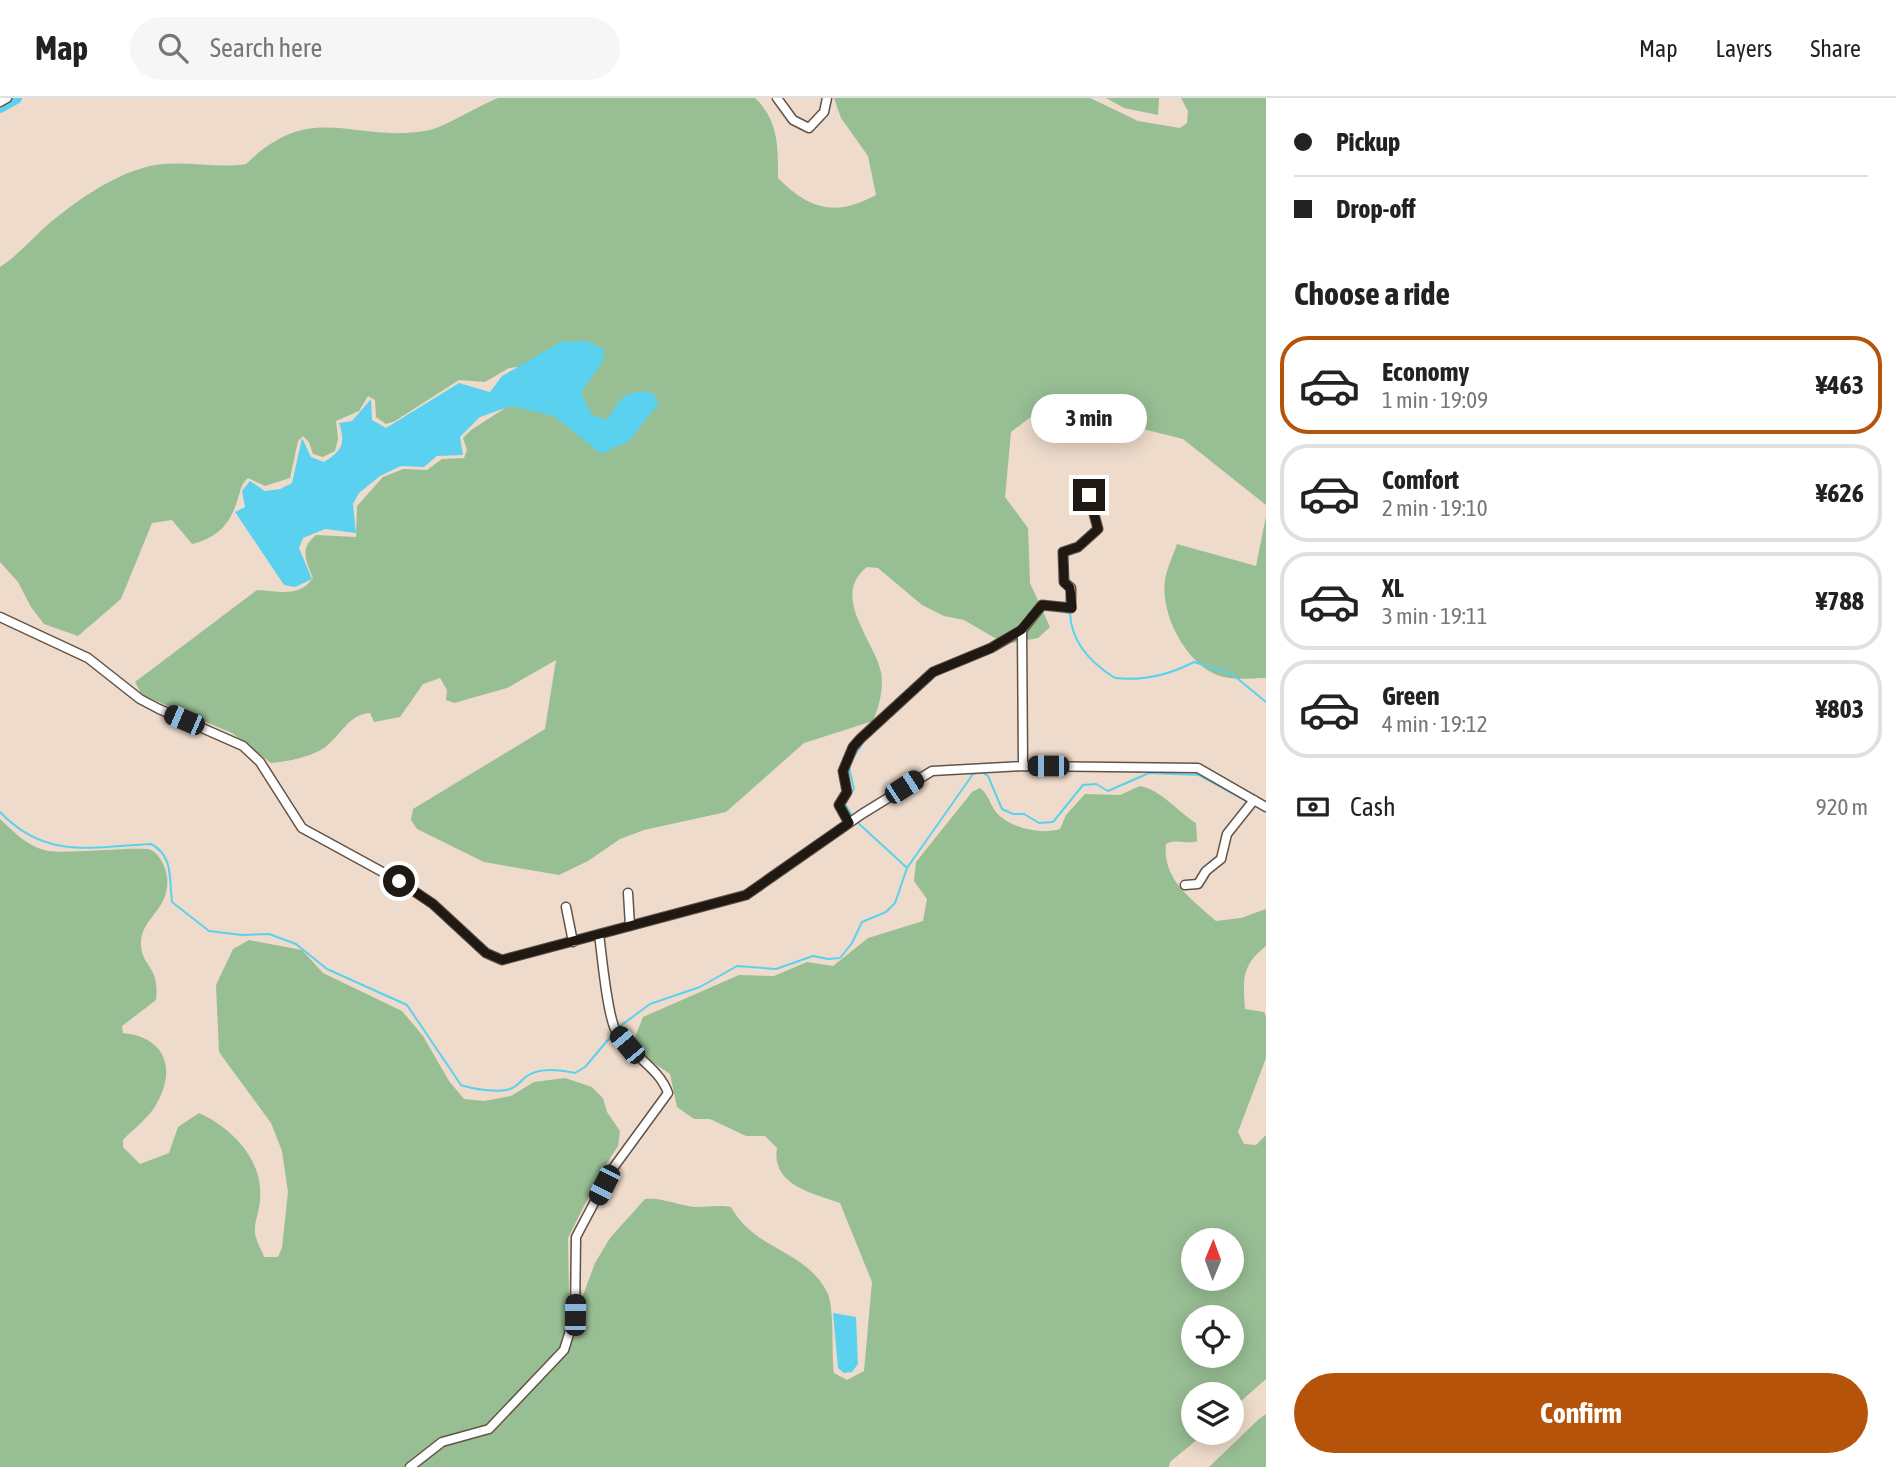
<!DOCTYPE html>
<meta charset="utf-8">
<style>
:root{--surface:#fff;--page:#f6f6f6;--text:#222;--muted:#767676;--line:#e0e0e0;--accent:#b45309}
body{margin:0;font-family:"Asap Condensed",sans-serif;background:var(--page);color:var(--text);height:100vh;display:flex;flex-direction:column;font-size:26px;white-space:nowrap}
*{box-sizing:border-box;margin:0}
p{font-size:23px;color:var(--muted)}
.icon{flex:none;width:38px;height:38px;fill:none;stroke:currentColor;stroke-width:2;stroke-linecap:round;stroke-linejoin:round}
.map{position:relative;flex:1;overflow:hidden}
.details{display:flex;flex-direction:column;background:var(--surface);width:630px}
.details>*{flex:none}
.guide{display:grid;align-content:center;height:154px;padding:0 28px;background:var(--surface)}
.needle{width:46px;rotate:1deg}
.fabs{position:absolute;left:1181px;top:1130px;display:grid;gap:14px}
.fabs a{display:grid;place-items:center;width:63px;height:63px;border-radius:50%;background:var(--surface);box-shadow:0 4px 18px #0003;font-size:35px}
.end{position:absolute;width:32px;height:32px;margin:-16px;border:9px solid #201913;background:#fff;box-shadow:0 0 0 4px #fff}
.from{border-radius:50%}
.bubble{position:absolute;height:49px;border-radius:24px;background:var(--surface);box-shadow:0 4px 18px #0003;font-size:23px;font-weight:700;line-height:49px;text-align:center}
.car{position:absolute;width:21px;height:42px;margin:-21px -10px;border-radius:9px;box-shadow:0 0 5px 2px #0007;background:linear-gradient(#222 24%,#8ab4d8 0 40%,#222 0 76%,#8ab4d8 0 86%,#222 0)}
.guide b{display:flex;align-items:center;gap:24px;height:66px;font-size:26px}
.guide b+b{border-top:2px solid var(--line)}
.guide i{width:18px;height:18px;background:var(--text)}
ul{padding:0;list-style:none}
li{display:flex;align-items:center;gap:21px;height:98px;margin:0 14px 10px;padding:0 14px;border:4px solid var(--line);border-radius:28px}
li div{flex:1}
li b{display:block;font-size:26px}
li em{font-style:normal;font-weight:700}
li.on{border-color:var(--accent)}
li>.icon{width:63px;height:63px;stroke-width:1.5}
h2{padding:0 28px;font-size:32px;line-height:84px}
.pay{display:flex;align-items:center;gap:18px;height:77px;padding:0 28px;font-size:26px}
.pay p{margin-inline-start:auto}
.button{display:flex;gap:14px;margin-top:auto;padding:14px 28px}
.button a{flex:1;height:80px;border-radius:42px;background:var(--accent);color:#fff;font-size:28px;font-weight:700;line-height:80px;text-align:center}
header{display:flex;align-items:center;gap:42px;box-sizing:border-box;height:98px;padding:0 35px;background:var(--surface);border-bottom:2px solid var(--line)}
header strong{font-size:33px}
nav{display:flex;gap:38px;margin-inline-start:auto;font-size:24px}
.search{width:490px;height:63px;background:var(--page);display:flex;align-items:center;gap:18px;box-sizing:border-box;padding:0 24px;border-radius:38px;color:var(--muted);font-size:26px}
main{display:flex;flex:1;min-height:0}
.map>svg:first-child{display:block}
.green{fill:#98be94;fill-rule:evenodd}
.water{fill:#5bd1f0}
.lines{fill:none;stroke-linecap:round;stroke-linejoin:round}
.stream{stroke:#5bd1f0;stroke-width:2}
.river{stroke:#5bd1f0;stroke-width:12}
.minor-casing{stroke:#635345;stroke-width:11}
.minor{stroke:#fff;stroke-width:8}
.route{stroke:#201913;stroke-width:9}
</style>
<header>
<strong>Map</strong>
<div class="search"><svg class="icon" aria-label="search" viewBox="0 0 24 24"><circle cx="10" cy="10" r="6"/><path d="M15 15l6 6"/></svg>Search here</div>
<nav><a>Map</a><a>Layers</a><a>Share</a></nav>
</header>
<main>
<div class="map">
<svg width="1266" height="1369" viewBox="0 0 1266 1369">
<rect width="100%" height="100%" fill="#eedbcb"/>
<path class="green" d="M498 0H755C779 23 778 49 778 80 810 112 835 119 876 97L868 58 841 20 834 0H1090L1138 23 1180 30 1187 25 1188 13 1181 0H1266V407L1183 341 1087 317 1042 310 1011 334 1005 399 1028 430 1030 485 1050 529 1038 540 1005 546 964 522 944 518 922 507 878 470 867 469C830 498 874 542 881 574 884 591 879 608 873 623L804 645 726 714 644 732 620 741 588 763 559 777 484 764 417 731 411 722 413 711 545 631 556 562 507 590 454 605 446 602 447 592 440 580 423 586 400 619 374 624 370 615C347 617 342 637 324 650 308 660 289 663 271 665L232 635 142 597 135 584 257 492C279 493 299 500 313 480 306 462 299 451 316 437L356 439 357 408 383 379 403 371 427 372 442 361 464 360 467 352 463 340 471 332 535 291 536 267 509 270 485 284 459 282 395 323 386 326 376 319 375 302 368 298 359 313 336 323 338 341 335 353 323 359 313 356 309 344 303 338 298 343 290 380 265 388 248 380C241 386 241 391 238 400 231 426 217 440 192 446L172 422 152 425 121 501 78 538 44 526 31 509 18 484 0 464V169C17 158 30 143 44 130 74 104 112 77 150 68 182 61 214 71 246 66 314 0 353 47 430 32 444 29 480 7 498 0Z
M1106 0H1159L1158 17 1124 10Z
M1266 418V580C1251 580 1232 583 1217 577 1186 565 1160 516 1165 482 1167 470 1173 458 1177 446L1256 468Z
M1140 688C1161 692 1177 713 1196 725L1197 743C1187 747 1176 740 1166 746 1162 782 1192 801 1216 823L1241 820 1266 811V848C1241 868 1243 881 1245 911L1264 914 1266 918V960L1238 1034 1244 1046 1256 1047 1266 1037V1281L1232 1311V1297H1194V1335H1205L1170 1364 1169 1369H0V721C14 734 29 750 49 753 69 756 142 748 151 752 160 756 166 770 167 779 171 812 139 821 141 847 142 869 160 868 156 902L122 928 123 935C164 939 177 969 157 1005 150 1019 133 1031 123 1042V1049L140 1066 169 1055 178 1029 199 1015C232 1030 264 1062 260 1102 260 1112 252 1129 256 1139 257 1145 262 1152 264 1159H278L282 1150 288 1094 282 1053 271 1025 219 954 216 887 233 851 249 842 302 852 323 875 402 913 423 938 449 983 464 1001 484 1003 511 998 534 984 565 980 592 989 603 1000 607 1014 620 1033 618 1048 601 1074 568 1140 569 1198 579 1208 595 1165 610 1140 645 1101C663 1099 679 1108 696 1109 709 1109 718 1107 731 1109 755 1153 805 1151 827 1194 835 1210 831 1255 834 1275L847 1282 864 1273 872 1184 840 1105C812 1095 771 1087 777 1050L765 1038H746L710 1021H694L677 1009 670 976 645 959 635 939 643 919 739 877 774 878 807 864 833 868 868 840 923 823 927 801 914 783 916 764 972 694 980 690C989 697 989 705 996 714 1009 730 1042 737 1060 731L1066 717 1085 696 1120 697ZM1194 1143H1232V1181H1194ZM1194 1220H1232V1258H1194Z
M1266 1316V1369H1209L1259 1321Z"/>
<path class="water" d="M586 243 604 251 603 263 581 295 592 317 607 322C620 301 626 290 653 295L659 305 629 343 601 356 554 318 511 308 480 319 460 339 463 357 437 358 424 369 401 368 380 378 359 395 353 406 356 435 325 431 303 440 299 450 312 481 295 489 284 487 235 414 245 409 242 393 250 383 265 393 280 391 292 385 302 340 311 359 324 364C342 353 346 346 339 325L352 323 371 301 372 322 386 330 459 285 490 294 502 278 561 244Z
M833 1215 856 1219 858 1266 852 1274 844 1275 838 1270Z"/>
<g class="lines">
<path class="stream" d="M1058 513 1070 515C1071 544 1091 565 1115 580 1142 583 1169 577 1194 564L1232 576 1266 604
M1027 532 1046 510
M965 565 988 555
M928 584 937 576
M853 660 865 642
M849 669 854 691 849 698
M845 706 853 719
M1255 707 1266 714
M0 714C46 762 91 749 151 746 174 758 169 782 172 804L209 833 242 837 269 836 296 846 327 871 407 907 461 987C472 991 499 995 510 991 517 989 521 982 527 978 540 969 561 972 575 975L585 969 613 936
M856 723 906 769
M619 929 650 906 700 889 737 868 776 871 813 858 828 861 840 860 852 845 862 824 886 814 895 805 907 770 973 676 982 674 988 678 1002 711 1013 716H1024L1039 725 1053 724 1083 687 1096 686 1108 693 1149 675 1199 677 1250 705"/>
<path class="river" d="M0 9 16 0"/>
<g class="minor-casing">
<path id="minor" d="M777 0 793 22 809 30 824 14 827 0
M0 4 7 0
M0 519 88 560 140 601 159 611 243 648 260 664 302 730 399 783 433 806 486 855 502 862 746 797 862 716 932 673 1023 668 1198 670 1266 709
M1023 668 1022 532 1042 507 1071 510V490L1064 484 1063 454 1078 449 1098 431 1089 397
M849 725 839 707 847 694 843 673 853 649 860 641 933 574 991 550 1022 532
M1185 787 1198 786 1206 773 1221 761 1227 736 1254 702
M628 795 630 828
M566 809 573 844
M410 1369 442 1344 489 1331 564 1252 575 1217 576 1139 611 1073 668 995C659 969 630 957 616 933 607 917 602 858 599 836"/>
</g>
<use href="#minor" class="minor"/>
</g>
<g class="lines">
<path class="route" d="M399 783 433 806 486 855 502 862 746 797 849 725 839 707 847 694 843 673 853 649 860 641 933 574 991 550 1021 532 1042 507 1072 510 1070 490 1064 484 1063 454 1078 449 1098 431 1089 397"/>
</g>
</svg>
<div class="fabs">
<a><svg class="needle" viewBox="-14 -14 28 28"><path d="M0-13l5 13h-10z" fill="#e53935"/><path d="M0 13l5-13h-10z" fill="#767676"/></svg></a>
<a><svg class="icon" aria-label="locate" viewBox="0 0 24 24"><circle cx="12" cy="12" r="6"/><path d="M12 2v4M12 18v4M2 12h4M18 12h4"/></svg></a>
<a><svg class="icon" aria-label="layers" viewBox="0 0 24 24"><path d="M12 4l9 5-9 5-9-5zM3 14l9 5 9-5"/></svg></a>
</div>
<i class="end from" style="left:399px;top:783px"></i>
<i class="end" style="left:1089px;top:397px"></i>
<div class="bubble" style="left:1031px;top:296px;width:116px">3 min</div>
<i class="car" style="left:184px;top:622px;rotate:293deg"></i>
<i class="car" style="left:1048px;top:668px;rotate:270deg"></i>
<i class="car" style="left:904px;top:689px;rotate:57deg"></i>
<i class="car" style="left:627px;top:947px;rotate:320deg"></i>
<i class="car" style="left:604px;top:1087px;rotate:207deg"></i>
<i class="car" style="left:575px;top:1217px;rotate:1deg"></i>
</div>
<section class="details">
<div class="guide">
<b><i class="from"></i>Pickup</b>
<b><i></i>Drop-off</b>
</div>
<h2>Choose a ride</h2>
<ul>
<li class="on"><svg class="icon" aria-label="car" viewBox="0 0 24 24"><path d="M5 17H2v-5l4-1 3-4h7l3 4 3 1v5h-3M9 17h6M6 11h13"/><circle cx="7" cy="17" r="2"/><circle cx="17" cy="17" r="2"/></svg><div><b>Economy</b><p>1 min · 19:09</p></div><em>¥463</em></li>
<li><svg class="icon" aria-label="car" viewBox="0 0 24 24"><path d="M5 17H2v-5l4-1 3-4h7l3 4 3 1v5h-3M9 17h6M6 11h13"/><circle cx="7" cy="17" r="2"/><circle cx="17" cy="17" r="2"/></svg><div><b>Comfort</b><p>2 min · 19:10</p></div><em>¥626</em></li>
<li><svg class="icon" aria-label="car" viewBox="0 0 24 24"><path d="M5 17H2v-5l4-1 3-4h7l3 4 3 1v5h-3M9 17h6M6 11h13"/><circle cx="7" cy="17" r="2"/><circle cx="17" cy="17" r="2"/></svg><div><b>XL</b><p>3 min · 19:11</p></div><em>¥788</em></li>
<li><svg class="icon" aria-label="car" viewBox="0 0 24 24"><path d="M5 17H2v-5l4-1 3-4h7l3 4 3 1v5h-3M9 17h6M6 11h13"/><circle cx="7" cy="17" r="2"/><circle cx="17" cy="17" r="2"/></svg><div><b>Green</b><p>4 min · 19:12</p></div><em>¥803</em></li>
</ul>
<div class="pay"><svg class="icon" aria-label="cash" viewBox="0 0 24 24"><path d="M3 7h18v10H3z"/><circle cx="12" cy="12" r="2"/></svg>Cash<p>920 m</p></div>
<div class="button"><a>Confirm</a></div>
</section>
</main>
